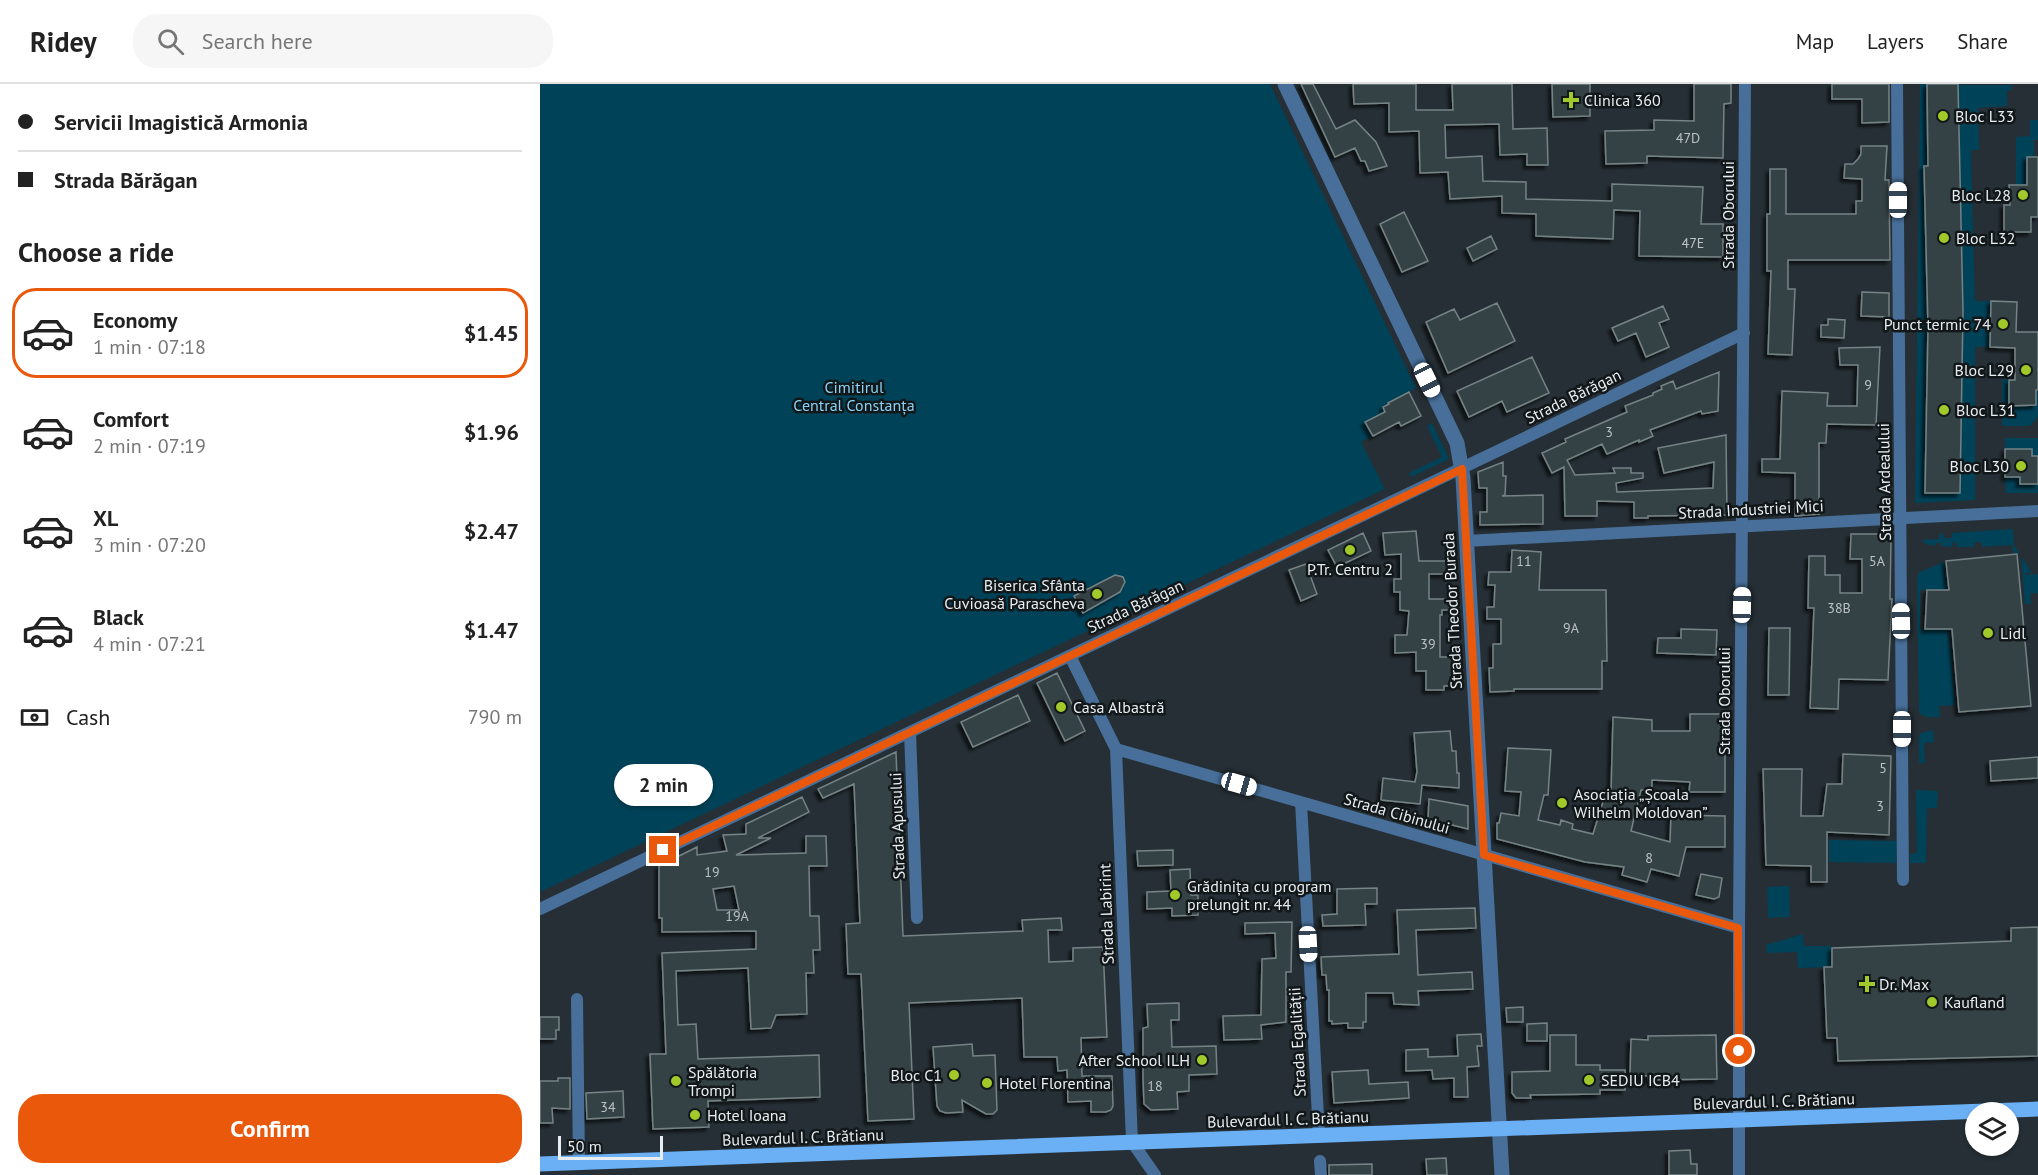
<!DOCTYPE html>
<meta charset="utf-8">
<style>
:root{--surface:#fff;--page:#f6f6f6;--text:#222;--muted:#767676;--line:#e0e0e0;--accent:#ea580c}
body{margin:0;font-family:"PT Sans",sans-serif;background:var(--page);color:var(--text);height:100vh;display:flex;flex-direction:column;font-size:22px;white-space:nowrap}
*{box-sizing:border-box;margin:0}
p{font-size:20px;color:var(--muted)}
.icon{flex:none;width:33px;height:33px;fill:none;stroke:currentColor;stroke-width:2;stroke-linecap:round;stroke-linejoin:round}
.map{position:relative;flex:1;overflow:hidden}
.side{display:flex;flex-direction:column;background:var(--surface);width:540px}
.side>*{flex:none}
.hud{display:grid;align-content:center;height:132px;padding:0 18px;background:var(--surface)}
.controls{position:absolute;left:1425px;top:1018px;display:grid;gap:12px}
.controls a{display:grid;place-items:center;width:54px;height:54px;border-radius:50%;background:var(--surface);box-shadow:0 2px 4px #0004;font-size:30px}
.scale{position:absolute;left:18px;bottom:15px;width:105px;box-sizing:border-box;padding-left:6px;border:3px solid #e7edf1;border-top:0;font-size:16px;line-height:21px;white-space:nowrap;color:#e7edf1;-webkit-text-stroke:4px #121719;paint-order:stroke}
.end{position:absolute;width:27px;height:27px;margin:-14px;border:8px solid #ea580c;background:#fff;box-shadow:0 0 0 3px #fff}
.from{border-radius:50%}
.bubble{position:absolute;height:42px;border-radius:21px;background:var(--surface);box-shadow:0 2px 4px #0004;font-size:20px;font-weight:800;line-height:42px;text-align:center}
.car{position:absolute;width:18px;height:36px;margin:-18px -9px;border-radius:8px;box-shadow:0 0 4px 2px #0007;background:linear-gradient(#fff 24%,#345 0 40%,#fff 0 76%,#345 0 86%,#fff 0)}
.hud b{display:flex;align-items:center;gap:21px;height:57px;font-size:22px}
.hud b+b{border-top:2px solid var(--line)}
.hud i{width:15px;height:15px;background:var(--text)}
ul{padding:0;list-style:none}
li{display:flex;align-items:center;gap:18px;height:90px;margin:0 12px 9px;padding:0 6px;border:3px solid transparent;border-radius:24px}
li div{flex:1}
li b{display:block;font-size:22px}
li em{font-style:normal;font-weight:800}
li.active{border-color:var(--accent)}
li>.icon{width:54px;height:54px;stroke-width:1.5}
h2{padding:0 18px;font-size:27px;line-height:72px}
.pay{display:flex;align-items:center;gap:15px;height:66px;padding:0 18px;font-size:22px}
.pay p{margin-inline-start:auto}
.primary-button{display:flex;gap:12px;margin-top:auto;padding:12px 18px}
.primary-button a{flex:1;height:69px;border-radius:24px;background:var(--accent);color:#fff;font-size:24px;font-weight:800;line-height:69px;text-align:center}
header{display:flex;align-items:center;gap:36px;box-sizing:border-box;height:84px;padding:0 30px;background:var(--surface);border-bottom:2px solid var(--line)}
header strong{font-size:28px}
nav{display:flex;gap:33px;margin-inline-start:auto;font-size:21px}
.search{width:420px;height:54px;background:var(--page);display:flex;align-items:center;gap:15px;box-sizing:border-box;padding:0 21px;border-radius:24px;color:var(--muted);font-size:22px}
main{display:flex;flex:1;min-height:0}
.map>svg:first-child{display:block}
.green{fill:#004258;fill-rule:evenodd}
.building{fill:#364345;stroke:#758385;stroke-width:1.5;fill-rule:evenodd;filter:url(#shadow)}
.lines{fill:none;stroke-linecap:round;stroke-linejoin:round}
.minor{stroke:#476f99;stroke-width:12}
.tertiary{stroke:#476f99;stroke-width:15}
.primary{stroke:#6baff4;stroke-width:15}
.route{stroke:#ea580c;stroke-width:8}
.poi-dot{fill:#a1c92a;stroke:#121719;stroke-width:2}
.labels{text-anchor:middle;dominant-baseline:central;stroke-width:5;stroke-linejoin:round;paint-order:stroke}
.number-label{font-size:14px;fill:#bbc2c6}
.poi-label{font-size:16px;fill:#e7edf1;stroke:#121719;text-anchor:start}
.street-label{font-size:16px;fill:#e7edf1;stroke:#121719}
.park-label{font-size:16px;fill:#87d2f5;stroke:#121719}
</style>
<header>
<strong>Ridey</strong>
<div class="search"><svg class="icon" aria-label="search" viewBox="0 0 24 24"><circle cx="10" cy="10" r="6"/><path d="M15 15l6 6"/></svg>Search here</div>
<nav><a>Map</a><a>Layers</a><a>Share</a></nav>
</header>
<main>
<section class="side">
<div class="hud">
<b><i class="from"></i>Servicii Imagistică Armonia</b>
<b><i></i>Strada Bărăgan</b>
</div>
<h2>Choose a ride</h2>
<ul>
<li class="active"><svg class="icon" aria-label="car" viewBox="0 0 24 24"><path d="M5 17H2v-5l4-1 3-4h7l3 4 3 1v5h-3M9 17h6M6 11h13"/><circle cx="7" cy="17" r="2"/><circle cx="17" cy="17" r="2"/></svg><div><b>Economy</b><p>1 min · 07:18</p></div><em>$1.45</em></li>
<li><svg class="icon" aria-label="car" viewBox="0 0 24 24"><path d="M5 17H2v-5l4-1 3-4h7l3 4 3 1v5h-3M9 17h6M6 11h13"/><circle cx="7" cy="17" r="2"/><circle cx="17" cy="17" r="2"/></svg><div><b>Comfort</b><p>2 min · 07:19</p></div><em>$1.96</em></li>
<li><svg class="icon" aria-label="car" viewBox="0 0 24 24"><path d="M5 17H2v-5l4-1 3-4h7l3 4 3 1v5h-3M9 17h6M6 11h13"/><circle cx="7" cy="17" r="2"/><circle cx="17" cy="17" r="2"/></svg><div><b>XL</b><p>3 min · 07:20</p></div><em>$2.47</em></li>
<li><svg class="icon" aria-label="car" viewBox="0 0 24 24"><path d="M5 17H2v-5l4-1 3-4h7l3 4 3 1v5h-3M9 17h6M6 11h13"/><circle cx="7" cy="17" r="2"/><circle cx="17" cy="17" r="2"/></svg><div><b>Black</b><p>4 min · 07:21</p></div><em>$1.47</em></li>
</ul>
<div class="pay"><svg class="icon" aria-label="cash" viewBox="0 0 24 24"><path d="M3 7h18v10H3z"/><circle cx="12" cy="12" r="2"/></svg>Cash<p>790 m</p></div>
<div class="primary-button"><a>Confirm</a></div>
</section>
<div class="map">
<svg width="1498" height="1091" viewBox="0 0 1498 1091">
<defs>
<filter id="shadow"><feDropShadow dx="-3.5" dy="3.5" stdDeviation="1.5" flood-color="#0009"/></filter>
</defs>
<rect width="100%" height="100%" fill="#252f35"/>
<path class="green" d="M0 0H730L876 304 849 319 845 328 826 338 833 352 821 358 845 405 0 808Z
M1380 0H1387L1388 62 1418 1H1472L1471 6 1467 7V22L1438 24 1439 66H1431L1435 217H1451L1450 263H1435V416L1375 419ZM1420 81 1423 227 1388 228 1384 82ZM1387 243 1423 244 1420 409H1385Z
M1490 36H1498V56H1494V73L1487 74V101H1476V53L1490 52Z
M1462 295 1469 296 1470 322 1496 321V306H1498V333L1490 342H1462Z
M892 339 909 375 871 393 869 389 902 373 887 342Z
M1465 354H1498V372H1492V365H1465Z
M1465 393H1480V400H1498V409H1466Z
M1473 445 1474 461 1479 469 1474 470 1472 461 1442 463V459L1435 458 1434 463H1417V459L1413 458 1412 463 1401 462V459H1396L1395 462 1386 460 1381 456 1399 455V450H1403L1404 454H1412V449Z
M1481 472 1492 489H1486V491L1498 490V509L1490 510 1491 520H1485Z
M1404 478 1407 506H1380V545H1397L1408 537 1415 621 1399 622 1400 633C1392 633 1384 635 1379 628L1377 492 1380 488Z
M1393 646 1394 658 1384 659 1385 679H1379V653L1381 649Z
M1376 706 1398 707 1397 724H1387L1386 779H1370V770L1377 769Z
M1289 756 1357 757 1356 779 1289 778Z
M1249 802 1250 833 1228 834 1227 803Z
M1263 850 1264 862H1291L1292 883 1258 884 1257 868 1227 869 1226 861Z"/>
<path class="building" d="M761 0H773L796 45 815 36 836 58 847 82 829 87 825 77H821L815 64 795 73Z
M813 0H876V26H913L912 0H972L973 45 1007 44 1008 81H987V70L960 71 959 40 905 41 906 74 942 72 943 97 986 98V115L1072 117V100L1163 103 1161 140H1183V173L1099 172 1100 127 1074 126 1073 155 996 152V130L962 129V112L910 115 908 88 880 89 879 47 849 48V19L814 20Z
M1012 0H1050V32L1013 33Z
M1154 0H1191V19L1184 20 1183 74 1107 72V79L1066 80 1065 47 1114 46V36L1154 37Z
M1292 0H1349V38L1322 39V15H1292Z
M1387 0H1418L1423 227 1420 409H1385L1388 243 1384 82H1388Z
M1321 62H1347L1345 96H1349L1350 176H1248V205H1255L1252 271 1228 270 1231 187H1227V130H1230V85H1246V130H1316V117H1322V95L1304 94 1305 80H1313L1318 75 1321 70Z
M1487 73H1498V133H1491V148H1464V121H1470L1469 101H1487Z
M864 128 888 177 862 188 840 140Z
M951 152 957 165 933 177 927 164Z
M1322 208 1349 209V233L1321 232Z
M1451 217 1477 218 1476 248H1498V306H1496V321L1469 322V296H1475V264L1450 263Z
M957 219 975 257 908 289 886 238 914 225 920 236Z
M1123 222 1129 235 1119 239 1129 263 1106 273 1096 249 1078 257 1072 244Z
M1288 235 1305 236 1304 254 1281 253V241H1288Z
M1340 263 1336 341 1287 340 1286 359H1279V430L1255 432V389L1222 388V375H1240L1242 307 1288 309 1287 322H1317L1318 281H1300L1299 264Z
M992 273 1009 309 967 328 962 317 929 333 917 307Z
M1179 288 1178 327 1162 330 1161 327 1110 346 1113 352 1099 358V356L1067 370 1062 360 1027 376 1035 391 1075 389 1073 384H1091V389H1103V394L1076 399 1077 408 1173 404 1174 378 1124 389 1118 364 1186 351 1187 431 1108 432V434H1094V418L1057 417V432H1025L1024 383 1012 389 1002 369 1026 358 1025 355 1087 328 1085 322 1113 311V309L1122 305 1121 302 1133 297 1136 305Z
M869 308 881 332 861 342 859 338 833 352 825 338 845 328 843 323 849 320 848 319Z
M1465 365H1492V372H1498V400H1480V393H1465Z
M963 378V392H966L965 411 962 412 1003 411V440L940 441V428H947V404H939L938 388Z
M876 447 879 477H907V490H889V515H910L909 526H902V531H900V573H914L915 602H904V606H886V587H876V568L855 569V551H867L869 527 860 526V508H854V495H861V470L845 471 843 449Z
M823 449 831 467 797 483 788 466Z
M1311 450H1348L1351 456 1350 515H1352L1348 596 1299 595 1298 625 1270 624 1274 524H1268L1269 472H1285V491H1300V509H1322V475H1310Z
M972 466 1001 468 999 506H1066L1067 577H1062V605H974V607L950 608 949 584H953V560H961V535H947V523H954L955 501H948L949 488H971Z
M1477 470 1491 622 1419 628 1412 545H1385L1387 506H1409L1406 477Z
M766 480 777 510 761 517 749 486Z
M575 491 583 493 585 498 580 508 543 529 534 512Z
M1229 544H1250L1249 611H1228Z
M1141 545 1177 546 1176 571 1117 569 1118 554H1141Z
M517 589 545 647 525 657 497 599Z
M478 611 490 637 433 663 421 638Z
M1150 630H1185V708H1149L1150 698 1112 696V706H1101L1091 747 1130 758 1131 731 1185 732V763H1146L1139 792 1111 785 1107 798 1082 791 1084 783 1045 778 957 755V739H959L961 729 979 732 981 708 965 707 968 664 1011 666 1008 711H1004L998 736 1020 741 1021 736 1033 740 1032 745 1053 750 1066 708 1071 709 1073 633 1112 636V647H1150Z
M910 647 912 667H916L917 689H919V704L882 701 880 720 841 716 843 694 875 698 877 688 874 649Z
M356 668 363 852 483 847 482 836 521 834 522 846H508L509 878 533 877V864L563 863 567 953 541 954 542 992H572L573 1022 571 1026 566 1028H551V1017L528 1018 527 986 518 987 517 973H484L482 914 369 919 374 1035 328 1037 321 890H308L306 840 320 839 314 700 283 714 278 705Z
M1303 670 1351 672 1349 751 1287 748V798H1271V782L1226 781 1223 685H1262L1261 732H1283L1287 700H1302Z
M1498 673V694L1451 697 1450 677Z
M262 713 269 728 218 754H231L196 771 266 769V752H286L287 782H269L270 832H279L280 866H273L274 889H266L267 930 236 931 231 944 211 945 208 884 136 887 138 941 156 940 158 975 279 971 280 1013 168 1017 169 1043 113 1045 110 970H126L122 869 216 865V847L122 848V834H119V782L157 763V771L187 767 183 751 206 750V740ZM194 802 199 826H177L173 805Z
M889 715 928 722V745L888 735Z
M633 766V781L598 782 597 767Z
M650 785 651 811H658V831L632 832V824L607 825V808L631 807 630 786Z
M1161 790 1182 794 1179 813 1174 815 1156 811Z
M837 804V820H825L826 841 783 842 782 831 797 830V805Z
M935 824 936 844 876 846 878 891 932 888 933 905 878 907 879 921 854 920 853 909H826V938H823V944H808V939L792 940V937H789V906H787L786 891H782L781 873 859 870 857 826Z
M752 838 751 888H746V938L721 941 722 955 684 956 683 932 721 931 722 875 736 874 735 849 705 850V839Z
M1498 843V972L1298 977 1297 954H1287L1284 883H1292V864L1471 857V844Z
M639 919V936H631L632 963 676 962 677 990 649 991V1007L637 1008 638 1025 611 1026 604 1020 603 994V944L608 943 607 920Z
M983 923V938H967L966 924Z
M0 933H19V946H16V955H0Z
M1007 939V957H987V940Z
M941 950 942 962H937L939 982 927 983 928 1013H914V994L893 995 892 986 866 987V966L888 965V973L918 972 917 951Z
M1010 951H1036V981H1060V986H1085V1006H1060V1010L990 1011 991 1014H976L972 1009V988L1010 987Z
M1176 951 1177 995 1108 996V992L1090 991 1091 955 1108 956V952Z
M432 960 433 972 455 971 457 1026 453 1030H446L422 1016 423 1028 406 1029 400 1027 397 1022 393 963Z
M828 986 829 1000 868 998 869 1014 794 1019 792 988Z
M18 994H30V1025L12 1024 13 1039H0V997H18Z
M83 1007 84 1033 47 1035 46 1009Z
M1150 1066 1151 1080H1157V1091H1129V1067Z
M906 1074 907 1091H887L886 1075Z
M832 1080V1091H789V1081Z"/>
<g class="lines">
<path class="minor" d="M1357 0 1363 796
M926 457 1498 427
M530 572 576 665 592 1058 615 1091
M370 648 377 834
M576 665 1199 844
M761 718 779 1051
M0 825 1204 249
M37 915 39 1079
M780 1077 781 1091
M1199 1091V844L1205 0"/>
<path class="tertiary" d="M745 0 917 359 923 394 962 1091"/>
<path class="primary" d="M0 1080 1498 1025"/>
</g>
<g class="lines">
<path class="route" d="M123 766 922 385 944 771 1198 844 1199 967"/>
</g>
<g class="poi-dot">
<path d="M1028 7h6v6h6v6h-6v6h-6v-6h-6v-6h6z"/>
<circle cx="1403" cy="32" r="6"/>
<circle cx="1483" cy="111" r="6"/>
<circle cx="1404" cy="154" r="6"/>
<circle cx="1463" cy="240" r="6"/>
<circle cx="1486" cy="286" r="6"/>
<circle cx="1404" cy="326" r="6"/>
<circle cx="1481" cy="382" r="6"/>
<circle cx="810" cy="466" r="6"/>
<circle cx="557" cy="510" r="6"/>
<circle cx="1448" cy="549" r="6"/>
<circle cx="521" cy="623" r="6"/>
<circle cx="1022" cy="719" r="6"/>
<circle cx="635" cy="811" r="6"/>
<path d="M1324 891h6v6h6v6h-6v6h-6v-6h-6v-6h6z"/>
<circle cx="1392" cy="918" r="6"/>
<circle cx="662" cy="976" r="6"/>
<circle cx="414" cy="991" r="6"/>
<circle cx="1049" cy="996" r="6"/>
<circle cx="136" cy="997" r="6"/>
<circle cx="447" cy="999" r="6"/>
<circle cx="155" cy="1031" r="6"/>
</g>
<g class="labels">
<g class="number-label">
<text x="1148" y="54">47D</text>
<text x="1153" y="159">47E</text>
<text x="1328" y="301">9</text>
<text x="1069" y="348">3</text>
<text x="984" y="477">11</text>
<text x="1337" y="477">5A</text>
<text x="1299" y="524">38B</text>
<text x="1031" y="544">9A</text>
<text x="888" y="560">39</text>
<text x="1343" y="684">5</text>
<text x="1340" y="722">3</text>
<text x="1109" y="774">8</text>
<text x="172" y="788">19</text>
<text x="197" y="832">19A</text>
<text x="615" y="1002">18</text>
<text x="68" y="1023">34</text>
</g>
<g class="poi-label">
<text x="1044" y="16">Clinica 360</text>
<text x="1415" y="32">Bloc L33</text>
<text x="1471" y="111" text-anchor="end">Bloc L28</text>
<text x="1416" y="154">Bloc L32</text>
<text x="1451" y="240" text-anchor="end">Punct termic 74</text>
<text x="1474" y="286" text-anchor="end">Bloc L29</text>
<text x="1416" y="326">Bloc L31</text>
<text x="1469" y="382" text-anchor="end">Bloc L30</text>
<text x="810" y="485" text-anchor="middle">P.Tr. Centru 2</text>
<text x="545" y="501" text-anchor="end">Biserica Sfânta<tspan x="545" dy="18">Cuvioasă Parascheva</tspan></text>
<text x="1460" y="549">Lidl</text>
<text x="533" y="623">Casa Albastră</text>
<text x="1034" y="710">Asociația „Școala<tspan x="1034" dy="18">Wilhelm Moldovan”</tspan></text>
<text x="647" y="802">Grădinița cu program<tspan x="647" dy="18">prelungit nr. 44</tspan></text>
<text x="1339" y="900">Dr. Max</text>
<text x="1404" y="918">Kaufland</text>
<text x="650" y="976" text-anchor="end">After School ILH</text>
<text x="148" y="988">Spălătoria<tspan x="148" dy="18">Trompi</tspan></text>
<text x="402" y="991" text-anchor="end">Bloc C1</text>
<text x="1061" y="996">SEDIU ICB4</text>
<text x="459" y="999">Hotel Florentina</text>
<text x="167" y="1031">Hotel Ioana</text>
</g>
<g class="street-label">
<text transform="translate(1188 131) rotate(-90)">Strada Oborului</text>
<text transform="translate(1033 312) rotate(-26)">Strada Bărăgan</text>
<text transform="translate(1344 398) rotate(-91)">Strada Ardealului</text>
<text transform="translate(1211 425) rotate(-3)">Strada Industriei Mici</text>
<text transform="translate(595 522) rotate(-25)">Strada Bărăgan</text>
<text transform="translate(912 527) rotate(-93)">Strada Theodor Burada</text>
<text transform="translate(1184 617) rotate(-90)">Strada Oborului</text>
<text transform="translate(857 729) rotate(16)">Strada Cibinului</text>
<text transform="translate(357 742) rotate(-92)">Strada Apusului</text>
<text transform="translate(566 830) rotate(-92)">Strada Labirint</text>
<text transform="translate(757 958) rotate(-93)">Strada Egalității</text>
<text transform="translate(1234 1017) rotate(-2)">Bulevardul I. C. Brătianu</text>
<text transform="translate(748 1035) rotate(-2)">Bulevardul I. C. Brătianu</text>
<text transform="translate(263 1053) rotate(-2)">Bulevardul I. C. Brătianu</text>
</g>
<g class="park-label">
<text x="314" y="303">Cimitirul<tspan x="314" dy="18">Central Constanța</tspan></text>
</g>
</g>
</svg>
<div class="controls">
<a><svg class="icon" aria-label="layers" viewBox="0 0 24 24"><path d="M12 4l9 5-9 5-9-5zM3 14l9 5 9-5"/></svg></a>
</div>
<div class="scale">50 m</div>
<i class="end from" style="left:1199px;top:967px"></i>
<i class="end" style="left:123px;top:766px"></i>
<div class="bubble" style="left:74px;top:680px;width:99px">2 min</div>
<i class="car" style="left:1358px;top:116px;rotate:0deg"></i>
<i class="car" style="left:887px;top:296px;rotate:154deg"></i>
<i class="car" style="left:1202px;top:521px;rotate:1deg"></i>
<i class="car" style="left:1361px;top:537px;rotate:359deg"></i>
<i class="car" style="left:1362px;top:645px;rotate:180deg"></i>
<i class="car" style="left:699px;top:700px;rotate:106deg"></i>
<i class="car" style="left:768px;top:860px;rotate:177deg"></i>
</div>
</main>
